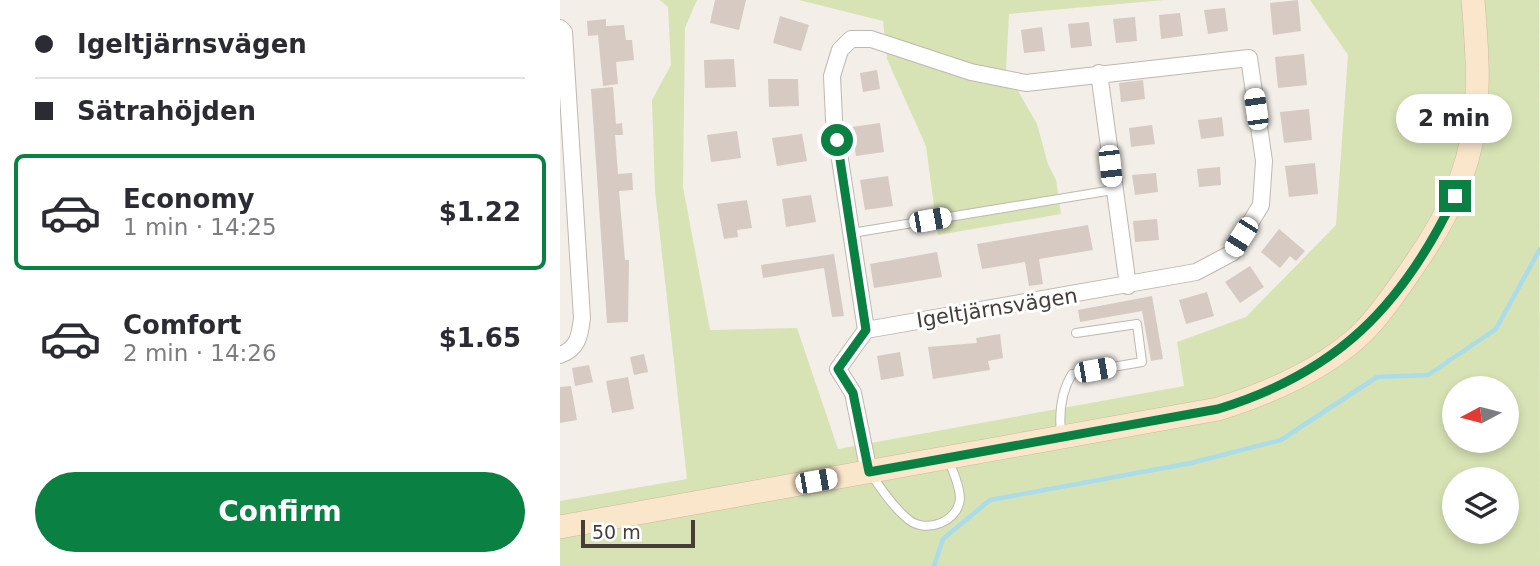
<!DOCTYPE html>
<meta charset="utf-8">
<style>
:root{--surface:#fff;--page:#f2f2f3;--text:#2b2b33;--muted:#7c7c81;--line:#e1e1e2;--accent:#0b8043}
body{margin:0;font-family:"DejaVu Sans",sans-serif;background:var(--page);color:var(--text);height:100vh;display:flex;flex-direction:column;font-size:26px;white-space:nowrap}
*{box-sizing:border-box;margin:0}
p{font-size:23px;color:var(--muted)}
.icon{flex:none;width:38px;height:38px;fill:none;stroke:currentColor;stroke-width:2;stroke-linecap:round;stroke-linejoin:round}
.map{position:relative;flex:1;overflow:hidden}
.panel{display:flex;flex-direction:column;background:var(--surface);width:560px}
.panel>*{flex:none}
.guide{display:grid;align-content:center;height:154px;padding:0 35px;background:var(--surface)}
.needle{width:46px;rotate:263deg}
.buttons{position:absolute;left:882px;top:376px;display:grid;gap:14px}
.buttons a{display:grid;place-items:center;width:77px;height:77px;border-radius:50%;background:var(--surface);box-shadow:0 4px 10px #0003;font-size:35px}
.scale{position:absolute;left:21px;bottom:18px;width:114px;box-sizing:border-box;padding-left:7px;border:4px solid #463d38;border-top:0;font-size:19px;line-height:24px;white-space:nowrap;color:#463d38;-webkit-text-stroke:5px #fff;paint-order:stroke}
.end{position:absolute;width:32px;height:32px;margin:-16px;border:9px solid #0b8043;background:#fff;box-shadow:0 0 0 4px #fff}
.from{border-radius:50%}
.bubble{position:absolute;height:49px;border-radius:24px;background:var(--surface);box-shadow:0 4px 10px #0003;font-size:23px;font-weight:800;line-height:49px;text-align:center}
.car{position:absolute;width:21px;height:42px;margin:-21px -10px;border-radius:9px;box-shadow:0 0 5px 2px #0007;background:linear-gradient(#fff 24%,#345 0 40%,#fff 0 76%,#345 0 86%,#fff 0)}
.guide b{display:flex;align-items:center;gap:24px;height:66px;font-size:26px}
.guide b+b{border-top:2px solid var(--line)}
.guide i{width:18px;height:18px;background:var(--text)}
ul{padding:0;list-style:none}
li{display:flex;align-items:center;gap:21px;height:116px;margin:0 14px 10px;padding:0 21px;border:4px solid transparent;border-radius:10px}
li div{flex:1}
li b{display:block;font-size:26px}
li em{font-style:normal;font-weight:800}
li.selected{border-color:var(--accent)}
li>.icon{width:63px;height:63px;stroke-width:1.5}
.cta{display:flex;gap:14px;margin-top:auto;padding:14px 35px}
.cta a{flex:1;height:80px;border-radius:42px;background:var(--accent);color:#fff;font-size:28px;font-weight:800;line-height:80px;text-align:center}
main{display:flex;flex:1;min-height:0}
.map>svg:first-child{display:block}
.green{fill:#d7e3b5;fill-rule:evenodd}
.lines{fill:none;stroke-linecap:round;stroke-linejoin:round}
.stream{stroke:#aadcea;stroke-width:4.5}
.building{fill:#d6cac2}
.lane-casing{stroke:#c0b7af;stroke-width:10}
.street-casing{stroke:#c0b7af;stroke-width:18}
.secondary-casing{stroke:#ceb89c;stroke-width:24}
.lane{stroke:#fff;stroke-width:8}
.street{stroke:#fff;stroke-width:16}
.secondary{stroke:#fae6cb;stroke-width:23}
.route{stroke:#0b8043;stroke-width:9}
.labels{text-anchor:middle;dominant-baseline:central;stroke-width:6;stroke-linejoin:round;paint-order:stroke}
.street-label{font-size:21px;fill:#463d38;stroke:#fff}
</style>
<main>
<section class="panel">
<div class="guide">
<b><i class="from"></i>Igeltjärnsvägen</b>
<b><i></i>Sätrahöjden</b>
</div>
<ul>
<li class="selected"><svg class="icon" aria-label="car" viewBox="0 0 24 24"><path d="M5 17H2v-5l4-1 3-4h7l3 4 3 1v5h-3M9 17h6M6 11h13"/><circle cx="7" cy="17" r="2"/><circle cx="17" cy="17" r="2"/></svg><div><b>Economy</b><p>1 min · 14:25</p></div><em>$1.22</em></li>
<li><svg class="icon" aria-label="car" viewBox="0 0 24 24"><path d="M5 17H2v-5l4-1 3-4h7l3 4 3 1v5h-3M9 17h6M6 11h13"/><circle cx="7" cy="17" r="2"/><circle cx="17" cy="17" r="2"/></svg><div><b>Comfort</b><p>2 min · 14:26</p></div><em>$1.65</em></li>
</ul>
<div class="cta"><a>Confirm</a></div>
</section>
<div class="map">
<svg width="980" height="566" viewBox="0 0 980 566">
<rect width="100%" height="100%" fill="#f3eee8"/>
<path class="green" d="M100 0H137L125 28 123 187 150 330 237 328 278 449 624 386 617 342 686 317 776 225 788 55 750 0H979L980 566H0V501L127 479 95 191 92 100 111 65 108 7ZM894 388H947V441H894ZM894 480H947V532H894Z
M239 0H604L449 14 446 70 477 124 488 164 496 180 501 214 378 235 366 146 327 59 323 21Z"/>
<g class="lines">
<path class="stream" d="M374 566 383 539 430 500 631 463 721 440 817 377 868 375 936 329 980 249"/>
</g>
<path class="building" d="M155 0H186L179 30 150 23Z
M738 0 741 31 713 35 710 3Z
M665 8 668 31 648 34 644 10Z
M620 13 623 36 601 39 599 15Z
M220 16 249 25 241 51 213 43Z
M575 17 577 41 556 43 553 19Z
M46 19V26L64 25 66 40H72L74 60 56 62 58 84 43 86 38 35 28 36 27 21Z
M529 22 532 46 511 48 508 24Z
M482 27 485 51 464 53 461 30Z
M744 54 747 85 718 88 715 57Z
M174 59 176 87 145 88 144 60Z
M317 70 320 89 303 92 300 73Z
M208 79H238L239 106 209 107Z
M583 80 585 99 561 102 559 83Z
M53 87 56 124 62 123 63 135H55L58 174 72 173 73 190 59 191 65 260H69L68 322 47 323 31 89Z
M749 109 752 140 724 143 720 112Z
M662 117 664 136 641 139 638 120Z
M320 123 324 152 296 156 292 127Z
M592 125 595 144 571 147 569 128Z
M177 131 181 158 151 162 147 135Z
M242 134 247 161 217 166 212 138Z
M755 163 758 194 729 197 725 166Z
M660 167 661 185 639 187 637 169Z
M596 173 598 192 575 195 572 175Z
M328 176 333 206 305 210 300 180Z
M251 195 256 222 226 227 222 199Z
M187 200 192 228 177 230 178 237 164 239 157 204Z
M597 219 599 240 575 242 573 221Z
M528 225 533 250 479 259 483 284 469 286 465 262 422 269 417 244Z
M719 229 745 251 736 261 730 256 720 268 701 252Z
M377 252 382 277 314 288 310 264Z
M274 254 284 316 272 317 264 268 203 278 201 265Z
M690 266 704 287 680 303 665 282Z
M647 292 654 316 626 324 619 300Z
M592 296 603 359 591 361 582 311 520 322 518 310Z
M440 334 443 358 428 361 430 370 373 379 368 347 417 343 416 338Z
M340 352 344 376 321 380 317 356Z
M84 354 88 372 74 375 70 357Z
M29 365 33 382 15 386 12 368Z
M68 377 74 409 52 413 46 381Z
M11 386 17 420 0 423V387Z"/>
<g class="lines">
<g class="lane-casing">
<path id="lane" d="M292 233 553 190
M501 434C499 414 501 392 512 374L582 362 577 324 516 333
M311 474C322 490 334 508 349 520 367 534 399 521 400 498 400 486 393 472 389 461"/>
</g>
<g class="street-casing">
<path id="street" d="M0 28 4 32 22 318C20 335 18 349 0 355
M291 39H311L411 72 466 83 689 58 704 161 701 205 672 253 636 272 306 330 274 120 272 76 280 50Z
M539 73 568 286
M306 330 278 369 293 393 309 472"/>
</g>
<g class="secondary-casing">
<path id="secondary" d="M0 527 658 409C709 393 764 370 803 332 823 312 839 287 855 264 881 226 901 189 911 144 921 97 917 48 913 0"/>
</g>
<use href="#lane" class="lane"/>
<use href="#street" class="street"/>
<use href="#secondary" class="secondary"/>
</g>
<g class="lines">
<path class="route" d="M277 140 306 330 278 369 293 393 309 472 658 409C776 373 842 307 895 196"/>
</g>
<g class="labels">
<g class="street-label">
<text transform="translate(437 308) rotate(-9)">Igeltjärnsvägen</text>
</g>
</g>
</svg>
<div class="buttons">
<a><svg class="needle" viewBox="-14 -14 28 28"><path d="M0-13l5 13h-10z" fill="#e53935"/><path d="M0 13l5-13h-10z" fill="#7c7c81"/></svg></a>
<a><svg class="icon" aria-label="layers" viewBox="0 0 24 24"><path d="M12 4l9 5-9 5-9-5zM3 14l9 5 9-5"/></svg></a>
</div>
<div class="scale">50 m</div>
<i class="end from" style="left:277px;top:140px"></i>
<i class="end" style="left:895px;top:196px"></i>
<div class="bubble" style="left:836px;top:94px;width:116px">2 min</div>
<i class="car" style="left:696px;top:109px;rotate:352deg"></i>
<i class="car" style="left:550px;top:166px;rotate:174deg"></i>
<i class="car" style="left:370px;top:220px;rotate:80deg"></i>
<i class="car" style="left:681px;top:237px;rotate:212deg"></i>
<i class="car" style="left:535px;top:370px;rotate:80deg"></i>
<i class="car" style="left:256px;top:481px;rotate:80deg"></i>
</div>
</main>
